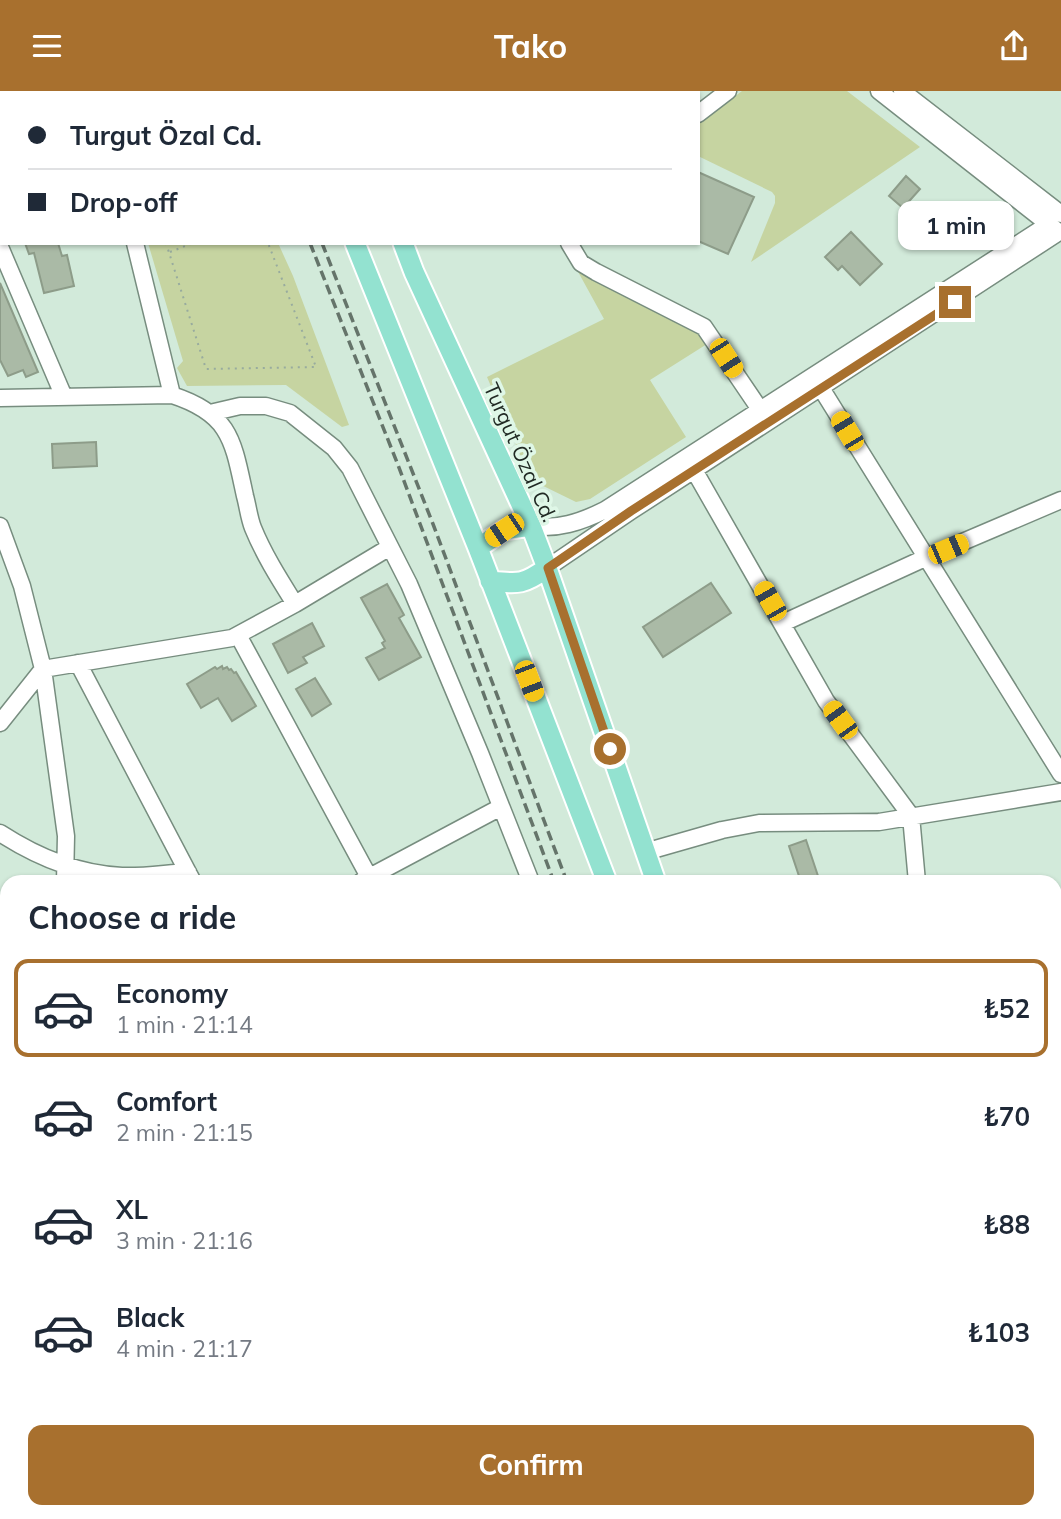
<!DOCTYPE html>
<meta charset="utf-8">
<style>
:root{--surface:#fff;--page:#f6f6f7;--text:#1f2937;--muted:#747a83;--line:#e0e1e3;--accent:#a8702e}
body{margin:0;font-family:Mulish,sans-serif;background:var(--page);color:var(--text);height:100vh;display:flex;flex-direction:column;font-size:26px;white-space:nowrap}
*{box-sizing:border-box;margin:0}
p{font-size:23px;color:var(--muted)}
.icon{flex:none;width:38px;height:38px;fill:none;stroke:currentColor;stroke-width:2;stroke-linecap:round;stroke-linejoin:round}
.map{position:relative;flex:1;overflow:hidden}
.details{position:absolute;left:0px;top:784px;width:1062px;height:644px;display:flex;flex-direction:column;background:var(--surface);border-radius:21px 21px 0 0;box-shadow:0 2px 5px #0004}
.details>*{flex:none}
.hud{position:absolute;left:0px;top:0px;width:700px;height:154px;box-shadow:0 2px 5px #0004;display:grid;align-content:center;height:154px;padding:0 28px;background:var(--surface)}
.end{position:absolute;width:32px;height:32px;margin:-16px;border:9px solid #a8702e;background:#fff;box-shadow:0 0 0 4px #fff}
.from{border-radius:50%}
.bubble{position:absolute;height:49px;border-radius:14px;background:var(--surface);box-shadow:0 2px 5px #0004;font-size:23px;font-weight:700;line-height:49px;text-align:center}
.car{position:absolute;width:21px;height:42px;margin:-21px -10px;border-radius:9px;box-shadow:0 0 5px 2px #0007;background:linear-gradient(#f5c518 24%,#345 0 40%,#f5c518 0 76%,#345 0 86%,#f5c518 0)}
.hud b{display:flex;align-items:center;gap:24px;height:66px;font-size:26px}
.hud b+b{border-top:2px solid var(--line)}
.hud i{width:18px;height:18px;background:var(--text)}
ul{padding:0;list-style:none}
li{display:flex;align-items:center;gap:21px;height:98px;margin:0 14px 10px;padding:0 14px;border:4px solid transparent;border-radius:14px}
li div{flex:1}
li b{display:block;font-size:26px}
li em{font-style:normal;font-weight:700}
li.on{border-color:var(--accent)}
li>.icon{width:63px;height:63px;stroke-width:1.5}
h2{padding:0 28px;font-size:32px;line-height:84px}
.cta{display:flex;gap:14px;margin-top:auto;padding:14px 28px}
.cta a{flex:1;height:80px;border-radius:14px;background:var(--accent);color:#fff;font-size:28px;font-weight:700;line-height:80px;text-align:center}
header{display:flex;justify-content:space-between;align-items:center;height:91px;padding:0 28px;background:var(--accent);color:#fff;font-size:32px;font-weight:700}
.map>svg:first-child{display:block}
.green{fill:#c6d4a1}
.building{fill:#aabaa6;stroke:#8d9c89;stroke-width:2}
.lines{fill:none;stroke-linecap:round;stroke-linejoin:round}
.minor-casing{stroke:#778d7f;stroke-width:19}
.major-casing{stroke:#fff;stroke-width:23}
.path{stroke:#98ab9e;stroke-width:2;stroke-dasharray:2 5;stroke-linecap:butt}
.minor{stroke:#fff;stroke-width:16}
.major{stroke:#93e2d0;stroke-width:19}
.rail{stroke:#65746a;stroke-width:3.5;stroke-dasharray:10 5;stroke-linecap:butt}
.route{stroke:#a8702e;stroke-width:9}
.labels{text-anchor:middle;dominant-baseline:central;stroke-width:7;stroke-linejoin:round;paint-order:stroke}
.street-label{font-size:21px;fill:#212a24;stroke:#dff7e7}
</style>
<header><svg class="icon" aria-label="menu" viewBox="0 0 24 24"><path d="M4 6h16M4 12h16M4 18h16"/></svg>Tako<svg class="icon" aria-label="share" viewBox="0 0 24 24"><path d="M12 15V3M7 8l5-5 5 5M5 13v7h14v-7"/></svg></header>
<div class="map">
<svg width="1061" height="1428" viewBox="0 0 1061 1428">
<rect width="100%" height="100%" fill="#d2eada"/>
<path class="green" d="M742 0H847L920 56 751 171 775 112V105L772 101 698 65V33Z
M148 152H278L293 185 349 334 342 336 286 294 187 295 177 277 183 270Z
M576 177 699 241 707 253 650 289 686 346 590 408 576 411 531 389 487 286 604 228Z"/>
<path class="building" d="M698 81 754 106 728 163 698 150Z
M906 85 920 98 903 117 889 105Z
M851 141 882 173 860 194 842 175 838 179 825 166Z
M25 152H58L62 165 67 164 74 195 44 202 34 162 29 163Z
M0 192 38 281 26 286 23 279 8 285 0 269Z
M96 351 97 375 53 377 52 353Z
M711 492 731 522 663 566 643 536Z
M387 493 404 524 399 527 421 566 379 589 366 567 385 557 382 552 385 550 361 507Z
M312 532 324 555 303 566 307 572 288 582 273 553Z
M222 575 223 578 227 576 229 579 231 578 234 582 236 581 256 615 232 630 218 607 201 617 187 593 215 576 217 578Z
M315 587 331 613 312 625 296 598Z
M806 749 820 791H801L789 755Z"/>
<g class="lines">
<g class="minor-casing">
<path id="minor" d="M89 0 90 2
M596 0 597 2
M879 0 1056 139
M902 0 1061 123
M698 23 728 0
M0 70 2 69
M135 152 172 304C231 323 233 350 245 405 248 416 249 427 253 437 264 464 280 489 295 513
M569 152 581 172 596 181 704 236 761 320
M0 156 64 306
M821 297 1061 683
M0 307 172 304
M210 322 240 315H266L290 322 334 357 350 377 409 493 480 662 531 791
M694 379 826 610 911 725 917 791
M0 435 22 495 43 578 66 745 65 791
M531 435C557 439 581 431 605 419L1049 133
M547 477 631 420 1059 141
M783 532 925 467 1061 409
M238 544 369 786
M78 572 193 791
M0 632 43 578 232 547 295 513 390 456
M0 742C37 766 77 783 122 785 144 786 167 782 188 781
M645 761 722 739 759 732 879 731 1061 701
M362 790 501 716
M1055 1087 1061 1086
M0 1127 7 1093
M0 1283 7 1290
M161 1421 170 1428
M512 1421 513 1428
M147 1428V1421
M685 1428V1421"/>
</g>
<g class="major-casing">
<path id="major" d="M294 0V2
M348 0 349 2
M355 152 478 457 607 791
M403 152 414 181 531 435 547 477 656 791
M478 457 504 439 531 435
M490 490C519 493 523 494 547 477
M811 1421 813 1428
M834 1421 836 1428"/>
</g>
<path class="path" d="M121 0V2
M178 0 180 2
M166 152 206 278 316 276 268 152
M170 161 193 152"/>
<use href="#minor" class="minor"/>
<use href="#major" class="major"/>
<path class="rail" d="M250 0 251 2
M262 0V2
M310 152 398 374 554 791
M322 152 433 433 567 791
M648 1421V1428
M659 1421V1428"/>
</g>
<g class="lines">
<path class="route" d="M610 658 548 477 631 420 955 211"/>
</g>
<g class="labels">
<g class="street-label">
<text transform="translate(521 361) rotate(66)">Turgut Özal Cd.</text>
</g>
</g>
</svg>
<i class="end from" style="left:610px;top:658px"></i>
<i class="end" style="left:955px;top:211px"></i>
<div class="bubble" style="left:898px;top:110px;width:116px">1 min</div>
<i class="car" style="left:726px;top:267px;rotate:147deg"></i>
<i class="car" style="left:847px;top:340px;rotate:329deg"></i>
<i class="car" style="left:504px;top:439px;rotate:236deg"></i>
<i class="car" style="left:948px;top:458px;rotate:67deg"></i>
<i class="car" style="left:770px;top:510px;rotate:330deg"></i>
<i class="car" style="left:529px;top:590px;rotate:159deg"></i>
<i class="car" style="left:840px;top:629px;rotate:324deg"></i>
<div class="hud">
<b><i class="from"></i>Turgut Özal Cd.</b>
<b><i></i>Drop-off</b>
</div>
<section class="details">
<h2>Choose a ride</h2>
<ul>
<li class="on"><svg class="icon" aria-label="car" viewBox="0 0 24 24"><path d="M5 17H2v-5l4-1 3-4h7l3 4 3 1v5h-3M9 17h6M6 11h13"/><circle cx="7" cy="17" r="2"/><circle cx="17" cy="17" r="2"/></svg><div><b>Economy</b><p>1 min · 21:14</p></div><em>₺52</em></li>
<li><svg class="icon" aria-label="car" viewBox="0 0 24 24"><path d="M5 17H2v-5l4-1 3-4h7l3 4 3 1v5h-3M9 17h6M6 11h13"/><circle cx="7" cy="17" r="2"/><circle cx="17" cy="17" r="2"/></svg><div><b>Comfort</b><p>2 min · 21:15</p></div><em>₺70</em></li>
<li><svg class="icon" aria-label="car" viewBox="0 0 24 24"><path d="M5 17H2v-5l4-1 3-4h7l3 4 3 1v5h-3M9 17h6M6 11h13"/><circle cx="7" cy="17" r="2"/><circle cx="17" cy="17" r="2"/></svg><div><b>XL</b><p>3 min · 21:16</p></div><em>₺88</em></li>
<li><svg class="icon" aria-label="car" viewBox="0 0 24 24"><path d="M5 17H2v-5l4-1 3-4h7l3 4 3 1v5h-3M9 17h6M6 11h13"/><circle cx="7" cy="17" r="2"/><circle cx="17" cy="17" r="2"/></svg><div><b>Black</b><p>4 min · 21:17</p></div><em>₺103</em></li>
</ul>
<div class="cta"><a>Confirm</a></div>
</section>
</div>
